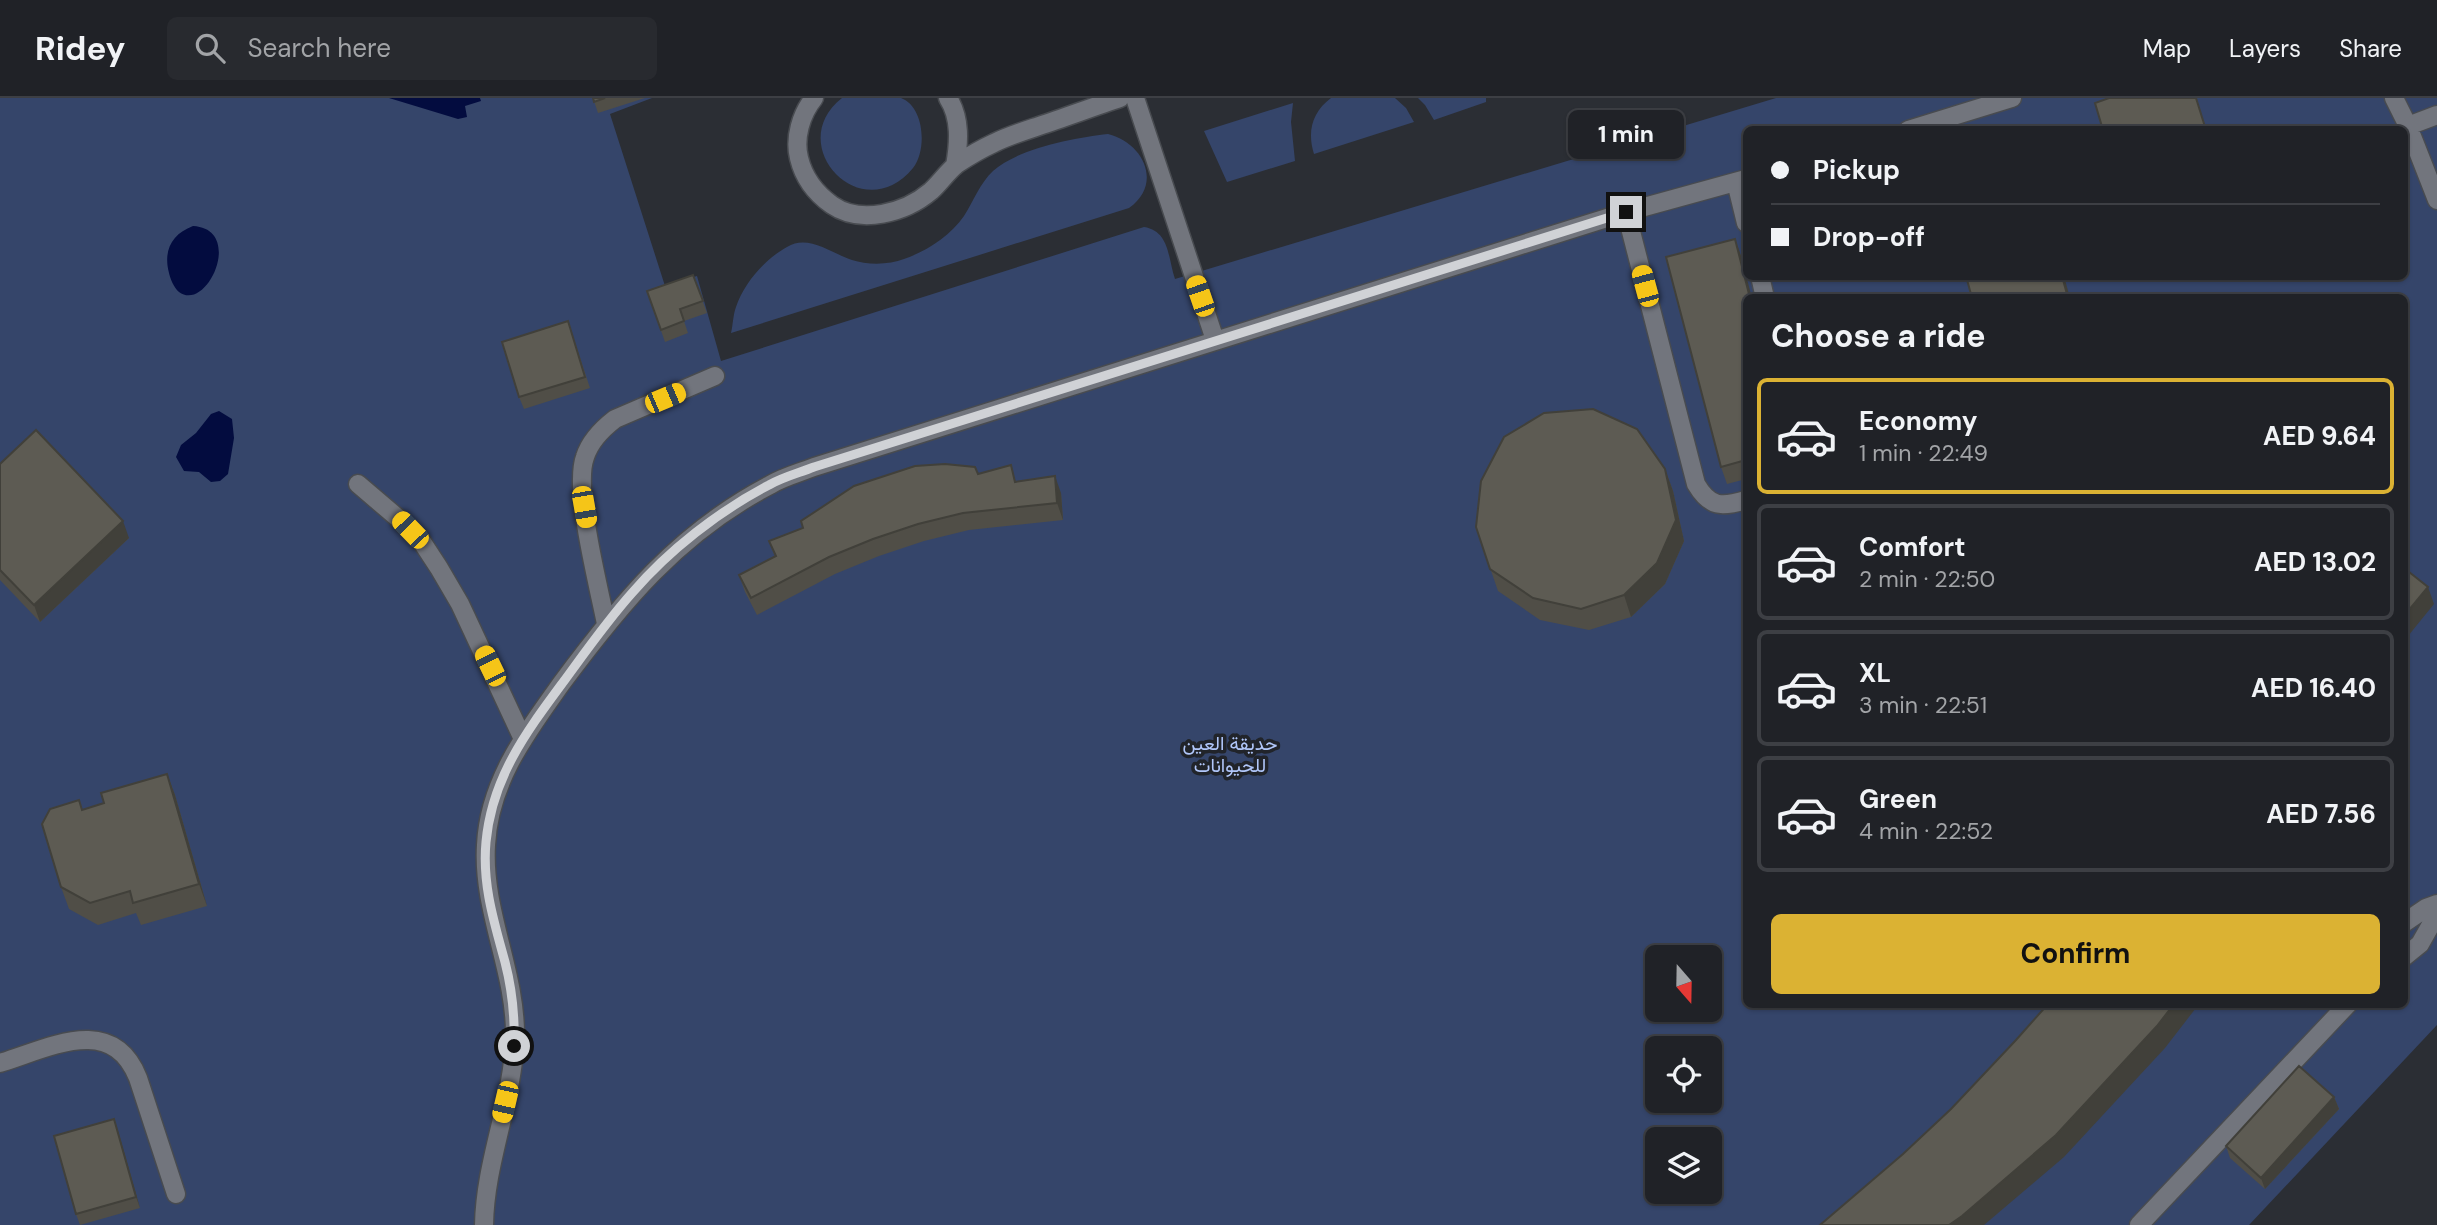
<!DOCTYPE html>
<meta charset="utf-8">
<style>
:root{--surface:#202227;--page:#282a2f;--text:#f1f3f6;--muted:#a2a4a7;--line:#3d3f44;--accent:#dbb233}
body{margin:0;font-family:"DM Sans",Vazirmatn,sans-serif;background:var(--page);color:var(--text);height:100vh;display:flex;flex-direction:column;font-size:26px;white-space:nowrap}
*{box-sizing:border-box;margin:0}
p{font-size:23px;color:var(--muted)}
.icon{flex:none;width:38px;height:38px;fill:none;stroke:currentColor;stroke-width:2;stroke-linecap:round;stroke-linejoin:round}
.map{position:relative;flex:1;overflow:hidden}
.side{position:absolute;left:1743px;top:196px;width:665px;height:714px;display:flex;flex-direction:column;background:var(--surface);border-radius:10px;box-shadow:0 2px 5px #0004,0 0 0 2px var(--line)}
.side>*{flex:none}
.banner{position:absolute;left:1743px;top:28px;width:665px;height:154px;border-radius:10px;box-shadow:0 2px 5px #0004,0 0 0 2px var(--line);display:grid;align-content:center;height:154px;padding:0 28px;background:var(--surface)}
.needle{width:46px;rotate:160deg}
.fabs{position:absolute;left:1645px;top:847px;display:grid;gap:14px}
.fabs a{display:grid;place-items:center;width:77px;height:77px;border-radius:10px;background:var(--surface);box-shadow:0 2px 5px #0004,0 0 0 2px var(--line);font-size:35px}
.end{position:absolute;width:32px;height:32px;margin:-16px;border:9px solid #d0d2d6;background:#111;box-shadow:0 0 0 4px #111}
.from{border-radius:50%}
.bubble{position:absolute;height:49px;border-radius:10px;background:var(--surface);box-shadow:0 2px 5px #0004,0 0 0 2px var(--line);font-size:23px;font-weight:700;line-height:49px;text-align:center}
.car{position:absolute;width:21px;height:42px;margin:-21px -10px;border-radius:9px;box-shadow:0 0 5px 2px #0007;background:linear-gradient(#f5c518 24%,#345 0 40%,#f5c518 0 76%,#345 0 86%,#f5c518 0)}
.banner b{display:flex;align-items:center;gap:24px;height:66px;font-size:26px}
.banner b+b{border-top:2px solid var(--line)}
.banner i{width:18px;height:18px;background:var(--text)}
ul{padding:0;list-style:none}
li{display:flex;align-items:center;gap:21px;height:116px;margin:0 14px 10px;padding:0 14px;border:4px solid var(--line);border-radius:10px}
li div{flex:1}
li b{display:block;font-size:26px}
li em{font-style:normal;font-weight:700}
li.on{border-color:var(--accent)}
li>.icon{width:63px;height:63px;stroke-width:1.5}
h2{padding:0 28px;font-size:32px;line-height:84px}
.button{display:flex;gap:14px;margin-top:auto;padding:14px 28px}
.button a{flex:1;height:80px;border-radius:10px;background:var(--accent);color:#111;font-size:28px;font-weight:700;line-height:80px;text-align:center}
header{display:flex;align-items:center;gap:42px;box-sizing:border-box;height:98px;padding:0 35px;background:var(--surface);border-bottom:2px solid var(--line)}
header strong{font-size:33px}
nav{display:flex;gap:38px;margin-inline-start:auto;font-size:24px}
.search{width:490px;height:63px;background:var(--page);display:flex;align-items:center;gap:18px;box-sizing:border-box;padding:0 24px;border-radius:10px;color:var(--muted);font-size:26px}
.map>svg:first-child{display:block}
.green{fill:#35456a;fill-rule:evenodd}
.water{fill:#030c3f}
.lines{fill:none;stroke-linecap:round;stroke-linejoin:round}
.lane-casing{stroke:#484b50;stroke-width:21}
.street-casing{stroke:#484b50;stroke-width:21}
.lane{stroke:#72757d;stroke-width:18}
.street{stroke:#72757d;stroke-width:18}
.wall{fill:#504e47}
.shaded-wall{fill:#41403a}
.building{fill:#5d5b53;stroke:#41403a;stroke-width:2}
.route{stroke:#d0d2d6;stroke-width:9}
.labels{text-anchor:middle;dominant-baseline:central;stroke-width:7;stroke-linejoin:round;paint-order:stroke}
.park-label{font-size:19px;fill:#b1c7fa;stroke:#21242a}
</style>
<header>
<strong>Ridey</strong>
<div class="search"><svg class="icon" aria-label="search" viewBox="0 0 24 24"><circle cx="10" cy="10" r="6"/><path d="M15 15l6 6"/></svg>Search here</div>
<nav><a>Map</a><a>Layers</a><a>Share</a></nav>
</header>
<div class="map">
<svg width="2437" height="1127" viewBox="0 0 2437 1127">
<rect width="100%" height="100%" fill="#2b2e34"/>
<path class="green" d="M0 0H652L610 16 665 188 697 178 721 263 1144 129C1170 133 1168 161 1175 181L1776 0H2437V927L2249 1127H0ZM1746 32H2404V178H1746ZM1746 200H2404V906H1746ZM1657 859H1710V912H1657ZM1657 950H1710V1003H1657ZM1657 1041H1710V1094H1657Z
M842 0C854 0 891 0 901 0 925 9 927 53 913 70 862 132 782 47 842 0Z
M1331 0H1395L1406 10 1414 24 1314 56C1307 34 1312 14 1331 0Z
M1418 0H1486V4L1434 22 1425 7Z
M1293 5 1291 24 1295 63 1227 84 1204 33Z
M1108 36C1144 45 1163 86 1129 110L731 235C733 227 733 217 736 209 744 185 765 161 787 149 808 136 831 155 852 162 867 167 889 167 904 161 927 153 950 138 964 118 973 104 980 85 993 73 1019 50 1074 40 1108 36Z"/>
<path class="water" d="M389 0H480L481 3 465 8 467 19 458 21Z
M193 128C245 131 207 215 179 194 174 190 170 180 169 175 163 152 172 136 193 128Z
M219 313 232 321 234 340 228 376 220 383 211 384 199 374 184 373 176 359 181 347 196 335 211 316Z"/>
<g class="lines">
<g class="lane-casing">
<path id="lane" d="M1135 0 1215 242
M2394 0 2408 28 2437 102
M2408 28 2437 17
M1908 32 2012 0
M1736 84 1746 125
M1626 114 1696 386C1710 410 1722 409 1746 402
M1760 178 1765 200
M358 386 399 421 422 444 439 470 460 506 522 639
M606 526C599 489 573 391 585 359 590 343 602 331 615 321L715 278
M2404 825 2426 810 2437 806
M2404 859 2420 846 2437 816
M0 965C49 950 112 915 138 980L176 1096
M484 1127C485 1063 513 1003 515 939 516 873 482 813 486 747 489 684 526 635 561 586 621 505 678 435 770 387 783 379 799 375 814 369L1626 114 1746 81
M2139 1127 2348 906"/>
</g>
<g class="street-casing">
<path id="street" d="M814 0C801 16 794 40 799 60 804 81 815 95 832 107 861 127 905 115 931 93 940 85 947 74 957 66 969 58 981 51 994 45 1008 38 1024 33 1039 28 1066 19 1093 9 1120 0
M948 0C961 20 959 45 955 68"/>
</g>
<use href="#lane" class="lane"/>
<use href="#street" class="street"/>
</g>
<path class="wall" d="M593 0H645L598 15Z
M1735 141 1741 158 1746 200V381L1727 386 1721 369Z
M693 177 707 215 684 223 688 235 665 244 647 193Z
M568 223 590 290 524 311 519 299Z
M0 366 129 440 40 524 0 482Z
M1665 371 1673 393 1684 443 1665 486 1631 519 1589 532 1540 522 1498 493 1476 429Z
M978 376 1017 383 1061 395 1063 422 969 432 924 443 879 458 835 476 757 517 745 494 739 477 775 459 769 443Z
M167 676 175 697 207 808 141 827 136 815 98 827 69 811 61 789 83 712 104 705Z
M2334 999 2339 1011 2265 1091 2230 1060 2226 1048Z
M118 1033 140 1110 80 1127 76 1116Z"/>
<path class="shaded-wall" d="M1735 141 1741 158 1752 200H1750Z
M2062 178H2064L2070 200H2068Z
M1665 371 1673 393 1684 443 1665 486 1631 519 1624 497Z
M1055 378 1061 395 1063 422 1057 405Z
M123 423 129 440 40 524 34 507Z
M2428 489 2434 506 2404 543V518Z
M167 676 175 697 207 808 199 786Z
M2174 906H2199L2165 950 2064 1059 1984 1127H1949Z
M2334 999 2339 1011 2265 1091 2261 1080Z
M114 1021 118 1033 140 1110 136 1099Z"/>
<path class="building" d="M593 0H605L594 4Z
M2109 0H2196L2206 32H2103L2095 5Z
M1735 141 1750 200H1746V362L1721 369 1666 159Z
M693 177 703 203 680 211 684 223 661 232 647 193Z
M1966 178H2062L2068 200H1972Z
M568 223 585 279 519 299 502 244Z
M1593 311 1637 331 1665 371 1676 422 1657 465 1624 497 1581 511 1533 500 1490 471 1476 429 1481 383 1504 339 1544 315Z
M36 332 123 423 34 507 0 472V366Z
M945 366 975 369 978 376 1011 367 1015 384 1055 378 1057 405 963 415 918 426 873 441 829 459 751 500 739 477 776 458 769 443 803 430 801 423 854 388 915 368Z
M2404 470 2428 489 2404 518Z
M167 676 199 786 133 805 130 793 90 805 61 789 42 726 50 711 79 702 82 712 104 705 101 695Z
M2048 906H2174L2157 928 2056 1037 1962 1118 1949 1127H1820L1903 1056 1951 1011 2016 942Z
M2299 968 2334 999 2261 1080 2226 1048Z
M114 1021 136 1099 76 1116 54 1038Z"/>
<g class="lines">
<path class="route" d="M514 948C515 920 512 891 505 864 494 824 482 786 486 744 492 679 527 633 564 583 586 553 607 523 632 495 669 452 719 413 769 387 783 379 799 375 814 369L1626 114"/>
</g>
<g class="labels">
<g class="park-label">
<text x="1230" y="645">حديقة العين<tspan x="1230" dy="22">للحيوانات</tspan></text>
</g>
</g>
</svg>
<div class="fabs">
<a><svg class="needle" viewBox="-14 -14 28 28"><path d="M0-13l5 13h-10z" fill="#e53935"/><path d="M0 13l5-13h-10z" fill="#a2a4a7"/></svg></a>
<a><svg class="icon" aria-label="locate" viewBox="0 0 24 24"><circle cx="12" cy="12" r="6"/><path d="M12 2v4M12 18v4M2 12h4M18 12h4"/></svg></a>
<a><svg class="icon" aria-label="layers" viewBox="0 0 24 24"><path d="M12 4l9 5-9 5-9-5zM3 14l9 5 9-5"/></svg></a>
</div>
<i class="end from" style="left:514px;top:948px"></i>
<i class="end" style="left:1626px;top:114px"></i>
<div class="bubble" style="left:1568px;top:12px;width:116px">1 min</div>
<i class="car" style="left:1645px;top:188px;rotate:345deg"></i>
<i class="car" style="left:1200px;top:198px;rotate:341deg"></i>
<i class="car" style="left:665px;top:300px;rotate:67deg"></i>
<i class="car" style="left:584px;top:409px;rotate:170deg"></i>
<i class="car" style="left:410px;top:432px;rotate:316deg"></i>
<i class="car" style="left:490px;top:568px;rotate:334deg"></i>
<i class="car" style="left:505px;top:1004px;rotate:193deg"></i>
<div class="banner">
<b><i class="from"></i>Pickup</b>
<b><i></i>Drop-off</b>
</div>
<section class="side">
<h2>Choose a ride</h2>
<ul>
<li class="on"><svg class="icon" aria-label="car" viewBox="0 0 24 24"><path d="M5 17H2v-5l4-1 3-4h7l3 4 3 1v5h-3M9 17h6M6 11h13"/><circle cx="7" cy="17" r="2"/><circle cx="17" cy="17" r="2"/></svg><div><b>Economy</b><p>1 min · 22:49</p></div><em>AED 9.64</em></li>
<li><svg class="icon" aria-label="car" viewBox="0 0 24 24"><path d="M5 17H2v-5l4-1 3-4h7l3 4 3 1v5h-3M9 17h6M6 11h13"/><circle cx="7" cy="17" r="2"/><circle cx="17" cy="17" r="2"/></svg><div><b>Comfort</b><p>2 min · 22:50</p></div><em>AED 13.02</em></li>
<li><svg class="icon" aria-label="car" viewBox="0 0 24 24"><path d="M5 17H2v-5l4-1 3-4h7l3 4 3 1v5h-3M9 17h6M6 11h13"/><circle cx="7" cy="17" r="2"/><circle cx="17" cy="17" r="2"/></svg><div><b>XL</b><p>3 min · 22:51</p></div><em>AED 16.40</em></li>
<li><svg class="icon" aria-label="car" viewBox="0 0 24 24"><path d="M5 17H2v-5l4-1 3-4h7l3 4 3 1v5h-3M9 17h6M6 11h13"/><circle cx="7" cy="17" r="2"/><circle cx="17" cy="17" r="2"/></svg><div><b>Green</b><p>4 min · 22:52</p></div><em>AED 7.56</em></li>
</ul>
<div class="button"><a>Confirm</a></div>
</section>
</div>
